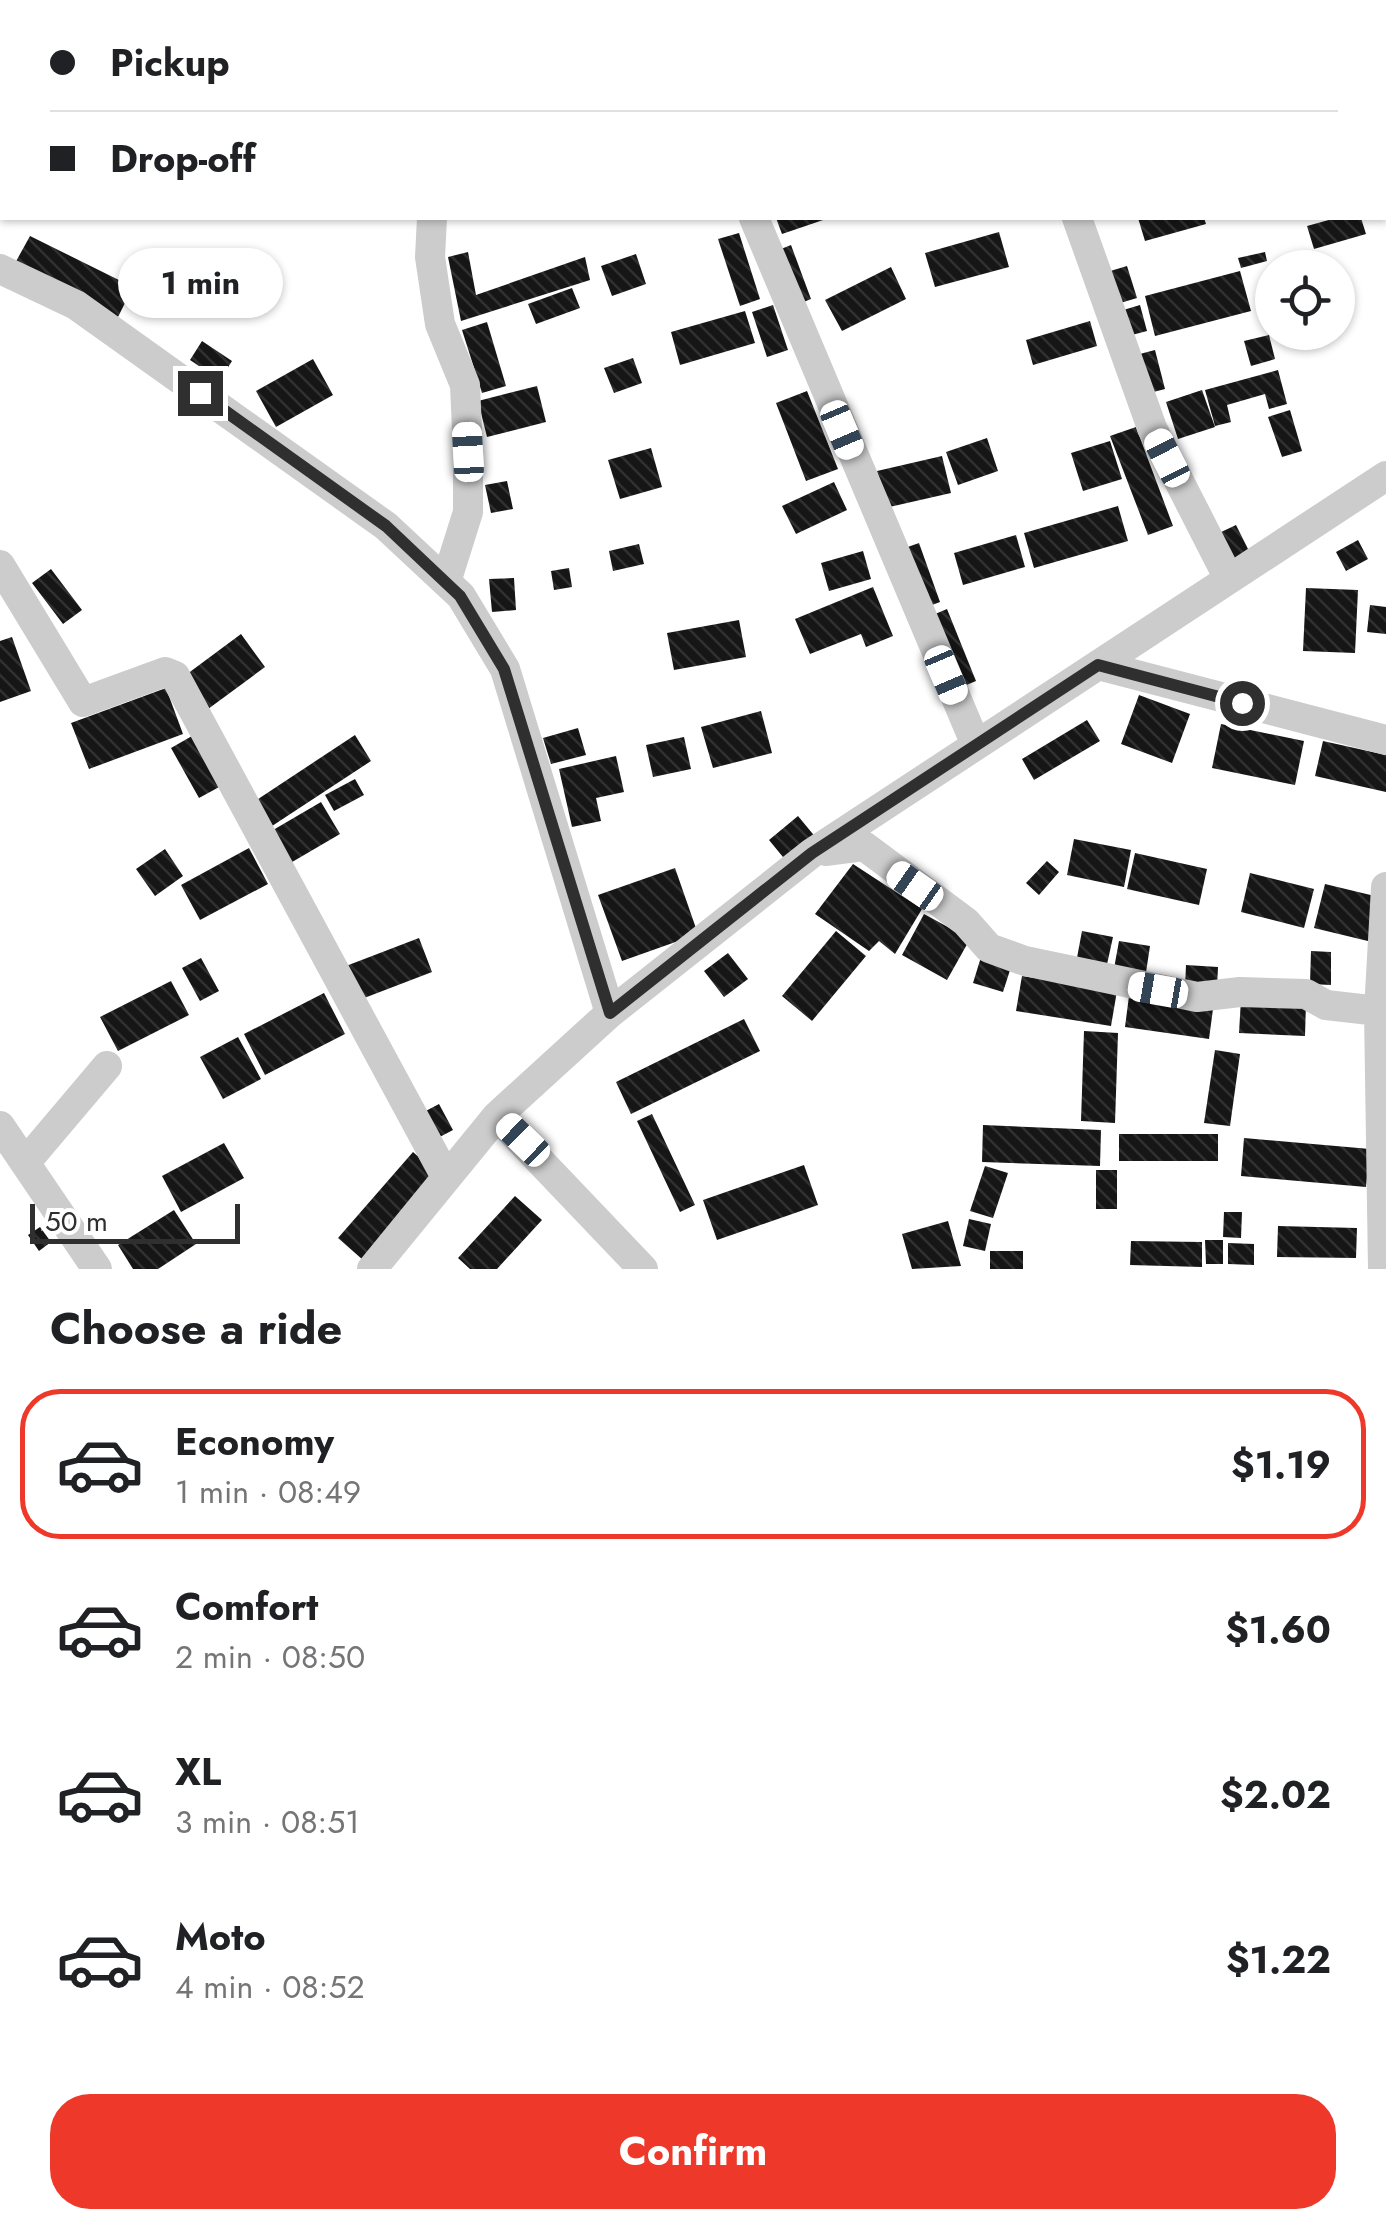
<!DOCTYPE html>
<meta charset="utf-8">
<style>
:root{--surface:#fff;--page:#f2f2f2;--text:#202124;--muted:#757577;--line:#e0e0e0;--accent:#ee3829}
body{margin:0;font-family:Jost,sans-serif;background:var(--page);color:var(--text);height:100vh;display:flex;flex-direction:column;font-size:38px;white-space:nowrap}
*{box-sizing:border-box;margin:0}
p{font-size:32px;color:var(--muted)}
.icon{flex:none;width:55px;height:55px;fill:none;stroke:currentColor;stroke-width:2;stroke-linecap:round;stroke-linejoin:round}
.map{position:relative;height:1269px;overflow:hidden}
.details{display:flex;flex-direction:column;background:var(--surface);flex:1}
.details>*{flex:none}
.guide{position:absolute;left:0px;top:0px;width:1388px;height:220px;box-shadow:0 2px 8px #0004;display:grid;align-content:center;height:220px;padding:0 50px;background:var(--surface)}
.buttons{position:absolute;left:1255px;top:250px;display:grid;gap:20px}
.buttons a{display:grid;place-items:center;width:100px;height:100px;border-radius:50%;background:var(--surface);box-shadow:0 2px 8px #0004;font-size:50px}
.scale{position:absolute;left:30px;bottom:25px;width:210px;box-sizing:border-box;padding-left:10px;border:5px solid #2f2f2f;border-top:0;font-size:28px;line-height:35px;white-space:nowrap;color:#2f2f2f;-webkit-text-stroke:8px #fff;paint-order:stroke}
.end{position:absolute;width:45px;height:45px;margin:-22px;border:12px solid #2f2f2f;background:#fff;box-shadow:0 0 0 5px #fff}
.from{border-radius:50%}
.bubble{position:absolute;height:70px;border-radius:35px;background:var(--surface);box-shadow:0 2px 8px #0004;font-size:32px;font-weight:700;line-height:70px;text-align:center}
.car{position:absolute;width:30px;height:60px;margin:-30px -15px;border-radius:12px;box-shadow:0 0 8px 2px #0007;background:linear-gradient(#fff 24%,#345 0 40%,#fff 0 76%,#345 0 86%,#fff 0)}
.guide b{display:flex;align-items:center;gap:35px;height:95px;font-size:38px}
.guide b+b{border-top:2px solid var(--line)}
.guide i{width:25px;height:25px;background:var(--text)}
ul{padding:0;list-style:none}
li{display:flex;align-items:center;gap:30px;height:150px;margin:0 20px 15px;padding:0 30px;border:5px solid transparent;border-radius:40px}
li div{flex:1}
li b{display:block;font-size:38px}
li em{font-style:normal;font-weight:700}
li.on{border-color:var(--accent)}
li>.icon{width:90px;height:90px;stroke-width:1.5}
h2{padding:0 50px;font-size:45px;line-height:120px}
.primary-button{display:flex;gap:20px;margin-top:auto;padding:20px 50px}
.primary-button a{flex:1;height:115px;border-radius:40px;background:var(--accent);color:#fff;font-size:40px;font-weight:700;line-height:115px;text-align:center}
.map>svg:first-child{display:block}
.building{fill:url(#building-back-hatch)}
.lines{fill:none;stroke-linecap:round;stroke-linejoin:round}
.minor{stroke:#ccc;stroke-width:30}
.route{stroke:#2f2f2f;stroke-width:12}
</style>
<div class="map">
<svg width="1386" height="1269" viewBox="0 0 1386 1269">
<defs>
<pattern id="building-back-hatch" width="6" height="6" patternUnits="userSpaceOnUse" patternTransform="scale(2.5)"><rect width="6" height="6" fill="#161616"/><path d="M-1 5l2 2M0 0l6 6M5-1l2 2" fill="none" stroke="#303030"/></pattern>
</defs>
<rect width="100%" height="100%" fill="#fff"/>
<path class="building" d="M776 218H829L782 234Z
M1138 218H1204L1206 224 1145 241Z
M1336 218H1361L1366 234 1314 249 1307 226Z
M999 232 1009 267 935 287 925 253Z
M739 233 760 299 740 306 718 239Z
M30 236 133 287 118 317 14 265Z
M791 245 811 299 796 305 776 251Z
M468 252 476 295 585 257 590 280 461 321 448 257Z
M1265 252 1267 261 1241 268 1238 258Z
M636 254 646 284 612 296 601 266Z
M1127 266 1137 298 1117 304 1107 272Z
M891 267 906 299 842 331 825 300Z
M1240 271 1251 311 1155 336 1145 296Z
M572 288 580 308 536 324 528 304Z
M773 305 788 350 767 357 752 312Z
M1140 305 1147 331 1128 336 1120 311Z
M745 311 755 343 680 365 671 332Z
M1090 321 1097 346 1033 365 1026 340Z
M487 322 506 386 482 393 462 330Z
M1269 335 1275 359 1251 366 1244 341Z
M202 341 232 361 220 380 190 360Z
M1155 350 1165 389 1146 394 1136 355Z
M633 358 642 383 614 393 604 368Z
M313 359 333 395 276 427 256 391Z
M1278 370 1287 404 1269 409 1265 394 1227 405 1231 422 1215 426 1205 390Z
M537 386 546 422 487 437 478 401Z
M1202 390 1215 427 1178 439 1166 402Z
M807 391 838 469 806 481 776 403Z
M1290 410 1302 451 1282 457 1268 417Z
M1136 427 1173 526 1148 535 1110 436Z
M987 438 998 471 958 485 946 452Z
M1110 441 1122 479 1083 491 1071 453Z
M651 448 662 487 620 499 608 460Z
M942 456 951 493 885 508 877 471Z
M507 481 513 509 491 513 485 485Z
M834 482 847 510 796 534 782 506Z
M1118 506 1128 541 1034 568 1024 533Z
M1236 525 1251 555 1232 564 1217 534Z
M1016 535 1025 567 963 585 954 553Z
M1358 540 1368 559 1346 571 1336 552Z
M919 543 940 602 924 608 902 549Z
M639 544 644 564 613 571 609 551Z
M863 551 871 579 829 591 821 563Z
M569 568 572 587 554 590 551 571Z
M51 569 82 610 63 624 32 583Z
M514 578 516 610 492 612 489 579Z
M873 587 893 636 866 647 861 634 810 654 795 619Z
M1306 588 1358 590 1355 653 1303 651Z
M1370 605 1386 607V634L1367 632Z
M947 609 976 681 957 689 928 617Z
M739 620 746 657 674 670 667 633Z
M241 634 265 667 204 712 179 680Z
M12 637 31 691 0 702V641Z
M166 688 183 734 89 769 71 723Z
M1139 695 1190 714 1172 763 1121 744Z
M761 711 772 753 713 768 701 727Z
M1087 720 1100 741 1034 780 1022 759Z
M1221 724 1304 741 1295 785 1212 768Z
M578 728 586 755 551 764 543 738Z
M355 735 371 761 269 828 252 803Z
M192 736 221 786 199 798 171 748Z
M684 737 691 769 653 777 646 745Z
M1323 741 1386 755V792L1315 776Z
M616 756 624 792 596 798 601 821 572 827 559 769Z
M355 779 364 795 334 811 325 795Z
M321 802 340 834 287 865 268 833Z
M798 816 817 839 787 862 769 840Z
M1074 839 1131 850 1124 887 1067 875Z
M249 848 268 884 200 920 181 885Z
M165 849 183 876 155 896 136 869Z
M1135 853 1207 869 1199 905 1127 889Z
M1047 861 1059 872 1039 895 1026 883Z
M853 864 922 909 895 954 879 941 869 951 815 914Z
M675 868 698 934 622 961 598 895Z
M1250 873 1314 889 1304 928 1241 912Z
M1325 884 1383 898 1372 942 1314 928Z
M924 914 970 939 947 980 902 955Z
M836 931 866 956 812 1021 782 996Z
M1082 931 1113 937 1106 969 1076 963Z
M419 938 432 972 359 1000 346 966Z
M1119 941 1150 946 1145 979 1113 974Z
M1311 951 1331 952V985L1310 984Z
M728 953 748 979 724 997 704 971Z
M981 957 1011 967 1003 992 973 983Z
M201 958 219 991 200 1001 182 968Z
M1186 965 1218 967 1217 988 1185 987Z
M1022 976 1117 991 1111 1026 1016 1011Z
M171 981 189 1015 118 1051 100 1017Z
M324 993 345 1034 265 1075 244 1034Z
M1129 996 1213 1009 1209 1039 1125 1027Z
M1241 999 1306 1002 1305 1036 1239 1033Z
M744 1019 760 1051 631 1114 616 1082Z
M1084 1031 1118 1033 1115 1123 1081 1121Z
M238 1037 261 1079 223 1099 200 1057Z
M1215 1050 1240 1054 1230 1126 1204 1123Z
M439 1104 453 1130 434 1140 420 1114Z
M652 1114 695 1205 680 1212 637 1121Z
M983 1125 1101 1130 1100 1166 982 1162Z
M1119 1134H1218V1161H1119Z
M1244 1138 1370 1149 1366 1187 1241 1176Z
M224 1143 244 1178 181 1212 162 1176Z
M413 1152 438 1174 363 1260 338 1238Z
M804 1165 818 1205 717 1240 703 1200Z
M985 1166 1008 1173 993 1218 970 1211Z
M1096 1170H1117V1209H1096Z
M515 1196 542 1220 497 1269H470L458 1258Z
M174 1210 196 1244 158 1269H133L118 1245Z
M1224 1212H1242L1241 1238 1223 1237Z
M969 1219 991 1224 985 1251 963 1246Z
M948 1221 961 1266 912 1269 902 1234Z
M1278 1226 1357 1228 1356 1258 1277 1257Z
M40 1227 51 1242 39 1251 28 1235Z
M1205 1240H1223V1264H1206Z
M1131 1241 1202 1242V1267L1130 1265Z
M1228 1243 1254 1244V1265L1228 1264Z
M990 1251H1023V1269H990Z"/>
<g class="lines">
<path class="minor" d="M694 0V2
M1001 0 1002 2
M1319 0 1320 2
M1385 177 1386 179
M432 218 430 257 440 324 465 385 468 452V512L446 582
M754 218 976 745
M1077 218 1152 428 1229 579
M0 269 76 305 386 526 461 596 505 669 610 1013
M0 565 83 702 165 672 175 676 446 1177
M1098 665 1386 740
M825 851 864 846 966 922 989 948 1025 961 1197 997 1240 992 1306 994 1326 1005 1379 1011
M497 1116 643 1269
M0 1126 97 1269
M25 1163 107 1066
M372 1269 497 1116 610 1013 812 853 1386 476
M1383 1269 1379 1011 1386 887"/>
</g>
<g class="lines">
<path class="route" d="M200 393 386 526 460 596 504 669 610 1013 812 853 1098 665 1242 703"/>
</g>
</svg>
<div class="buttons">
<a><svg class="icon" aria-label="locate" viewBox="0 0 24 24"><circle cx="12" cy="12" r="6"/><path d="M12 2v4M12 18v4M2 12h4M18 12h4"/></svg></a>
</div>
<div class="scale">50 m</div>
<i class="end from" style="left:1242px;top:703px"></i>
<i class="end" style="left:200px;top:393px"></i>
<div class="bubble" style="left:118px;top:248px;width:165px">1 min</div>
<i class="car" style="left:842px;top:430px;rotate:157deg"></i>
<i class="car" style="left:468px;top:452px;rotate:357deg"></i>
<i class="car" style="left:1167px;top:458px;rotate:333deg"></i>
<i class="car" style="left:946px;top:675px;rotate:157deg"></i>
<i class="car" style="left:915px;top:886px;rotate:305deg"></i>
<i class="car" style="left:1158px;top:990px;rotate:280deg"></i>
<i class="car" style="left:523px;top:1140px;rotate:314deg"></i>
<div class="guide">
<b><i class="from"></i>Pickup</b>
<b><i></i>Drop-off</b>
</div>
</div>
<section class="details">
<h2>Choose a ride</h2>
<ul>
<li class="on"><svg class="icon" aria-label="car" viewBox="0 0 24 24"><path d="M5 17H2v-5l4-1 3-4h7l3 4 3 1v5h-3M9 17h6M6 11h13"/><circle cx="7" cy="17" r="2"/><circle cx="17" cy="17" r="2"/></svg><div><b>Economy</b><p>1 min · 08:49</p></div><em>$1.19</em></li>
<li><svg class="icon" aria-label="car" viewBox="0 0 24 24"><path d="M5 17H2v-5l4-1 3-4h7l3 4 3 1v5h-3M9 17h6M6 11h13"/><circle cx="7" cy="17" r="2"/><circle cx="17" cy="17" r="2"/></svg><div><b>Comfort</b><p>2 min · 08:50</p></div><em>$1.60</em></li>
<li><svg class="icon" aria-label="car" viewBox="0 0 24 24"><path d="M5 17H2v-5l4-1 3-4h7l3 4 3 1v5h-3M9 17h6M6 11h13"/><circle cx="7" cy="17" r="2"/><circle cx="17" cy="17" r="2"/></svg><div><b>XL</b><p>3 min · 08:51</p></div><em>$2.02</em></li>
<li><svg class="icon" aria-label="car" viewBox="0 0 24 24"><path d="M5 17H2v-5l4-1 3-4h7l3 4 3 1v5h-3M9 17h6M6 11h13"/><circle cx="7" cy="17" r="2"/><circle cx="17" cy="17" r="2"/></svg><div><b>Moto</b><p>4 min · 08:52</p></div><em>$1.22</em></li>
</ul>
<div class="primary-button"><a>Confirm</a></div>
</section>
